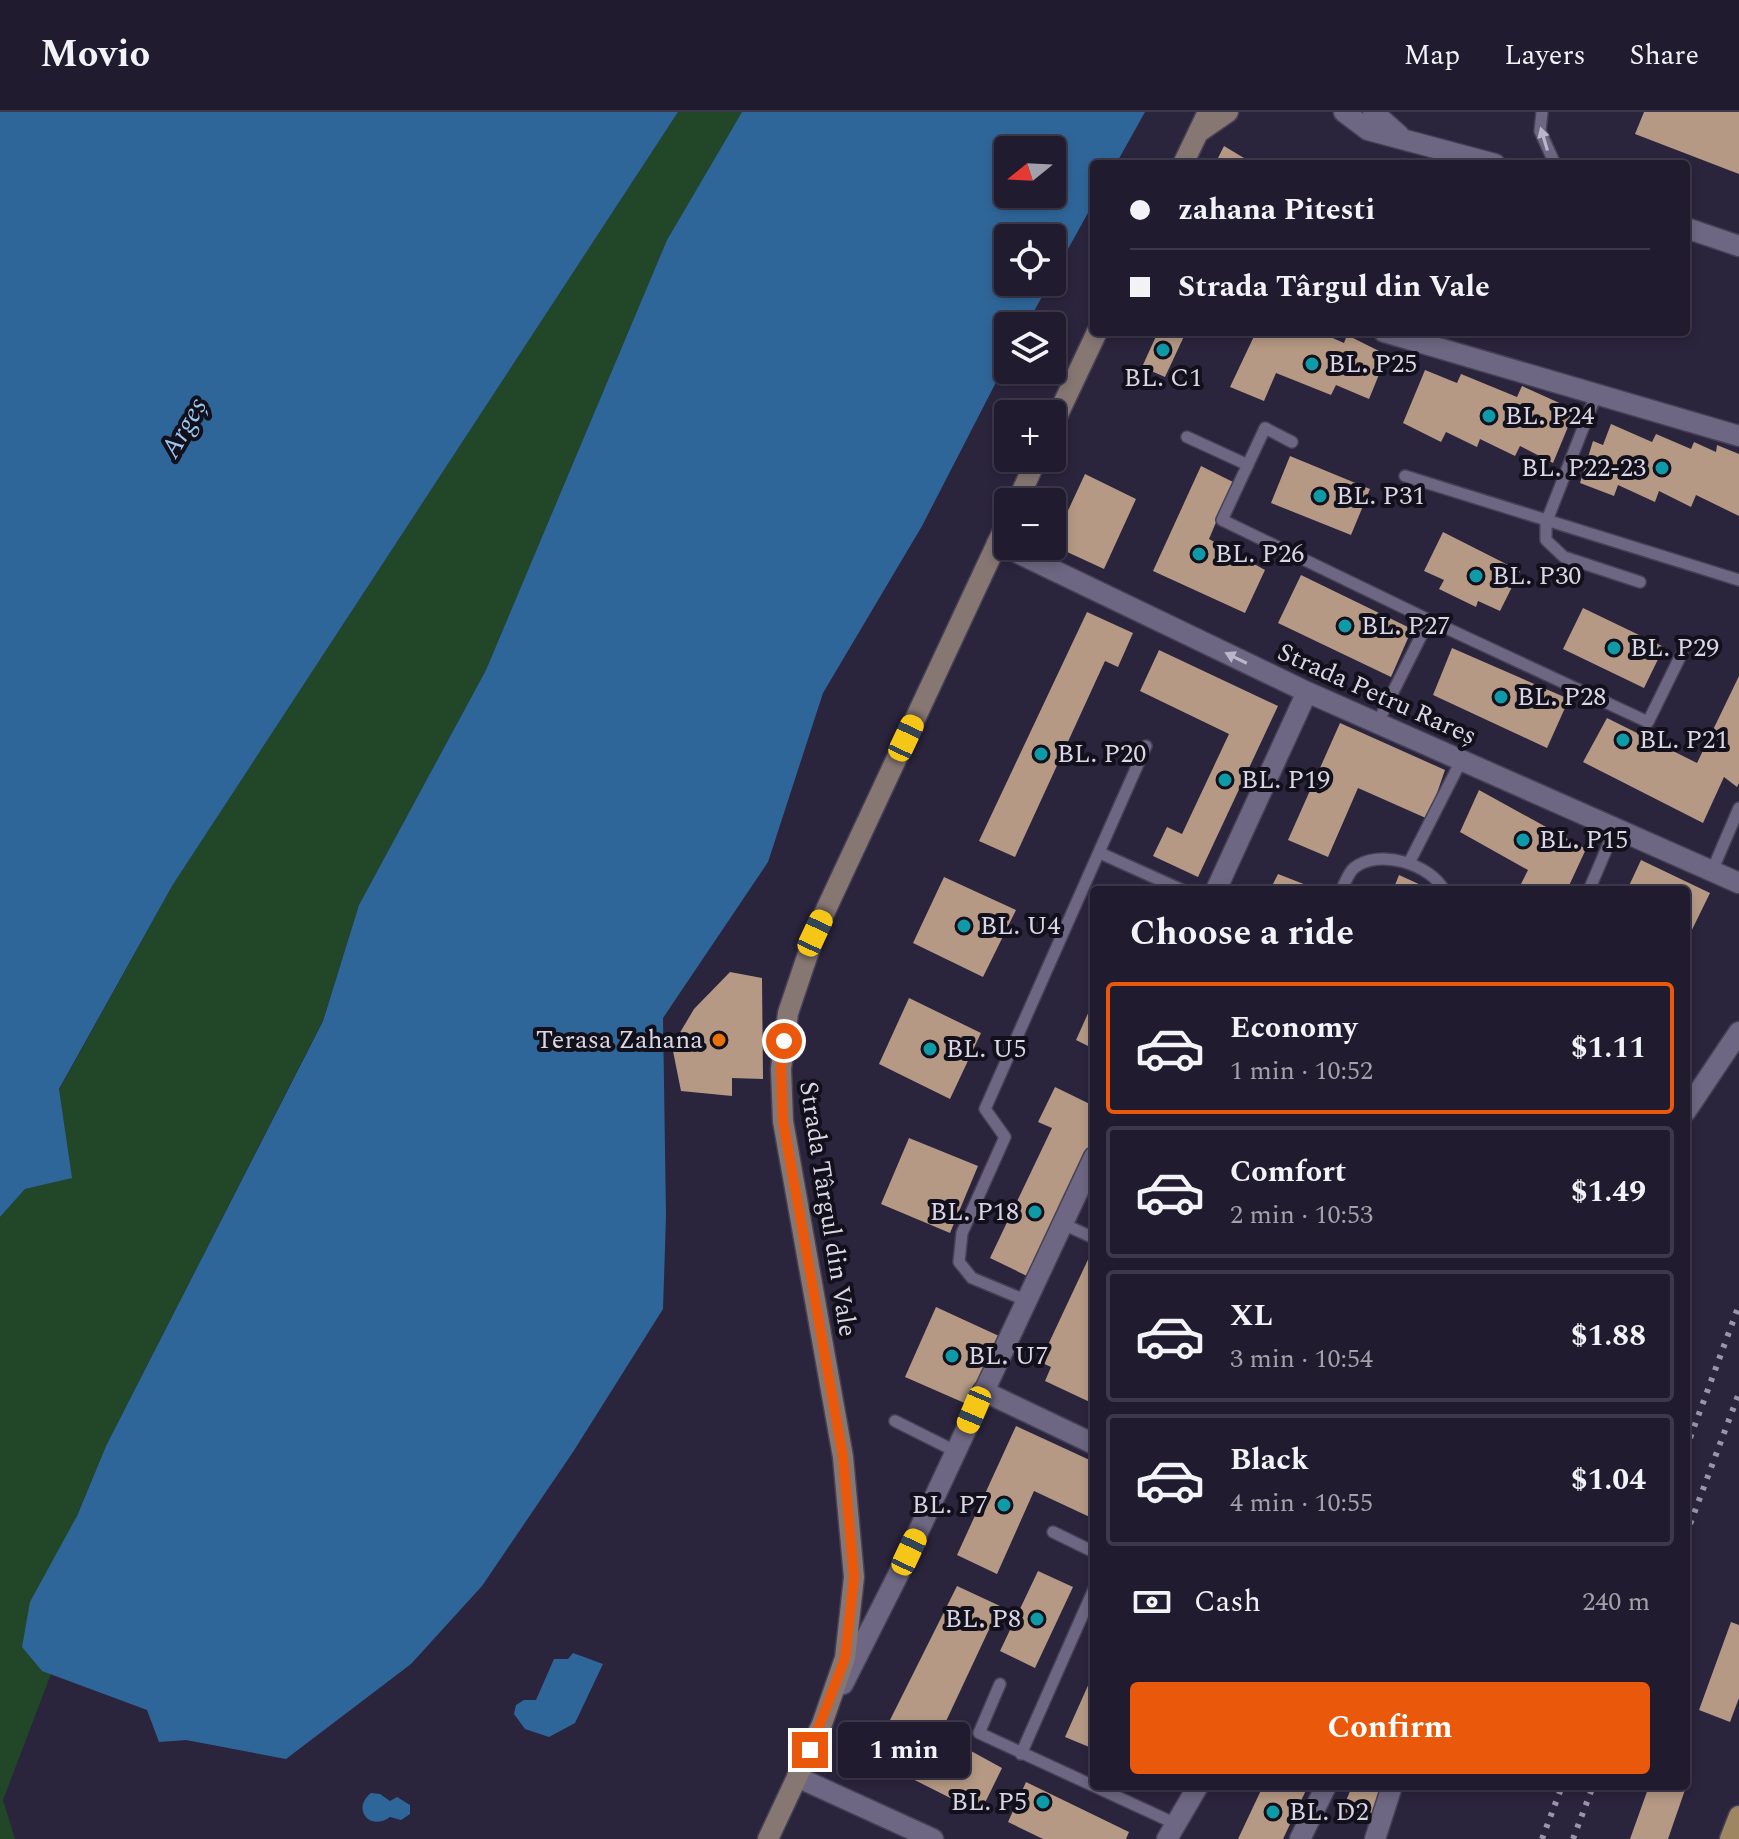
<!DOCTYPE html>
<meta charset="utf-8">
<style>
:root{--surface:#201b2e;--page:#2d283a;--text:#f1f3f6;--muted:#a2a1aa;--line:#3d394a;--accent:#ea580c}
body{margin:0;font-family:Spectral,serif;background:var(--page);color:var(--text);height:100vh;display:flex;flex-direction:column;font-size:30px;white-space:nowrap}
*{box-sizing:border-box;margin:0}
p{font-size:26px;color:var(--muted)}
.icon{flex:none;width:44px;height:44px;fill:none;stroke:currentColor;stroke-width:2;stroke-linecap:round;stroke-linejoin:round}
.map{position:relative;flex:1;overflow:hidden}
.panel{position:absolute;left:1090px;top:774px;width:600px;height:904px;display:flex;flex-direction:column;background:var(--surface);border-radius:8px;box-shadow:0 4px 12px #0003,0 0 0 2px var(--line)}
.panel>*{flex:none}
.top-card{position:absolute;left:1090px;top:48px;width:600px;height:176px;border-radius:8px;box-shadow:0 4px 12px #0003,0 0 0 2px var(--line);display:grid;align-content:center;height:176px;padding:0 40px;background:var(--surface)}
.needle{width:52px;rotate:252deg}
.buttons{position:absolute;left:994px;top:24px;display:grid;gap:16px}
.buttons a{display:grid;place-items:center;width:72px;height:72px;border-radius:8px;background:var(--surface);box-shadow:0 4px 12px #0003,0 0 0 2px var(--line);font-size:40px}
.end{position:absolute;width:36px;height:36px;margin:-18px;border:10px solid #ea580c;background:#fff;box-shadow:0 0 0 4px #fff}
.from{border-radius:50%}
.bubble{position:absolute;height:56px;border-radius:8px;background:var(--surface);box-shadow:0 4px 12px #0003,0 0 0 2px var(--line);font-size:26px;font-weight:700;line-height:56px;text-align:center}
.car{position:absolute;width:24px;height:48px;margin:-24px -12px;border-radius:10px;box-shadow:0 0 6px 2px #0007;background:linear-gradient(#f5c518 24%,#345 0 40%,#f5c518 0 76%,#345 0 86%,#f5c518 0)}
.top-card b{display:flex;align-items:center;gap:28px;height:76px;font-size:30px}
.top-card b+b{border-top:2px solid var(--line)}
.top-card i{width:20px;height:20px;background:var(--text)}
ul{padding:0;list-style:none}
li{display:flex;align-items:center;gap:24px;height:132px;margin:0 16px 12px;padding:0 24px;border:4px solid var(--line);border-radius:8px}
li div{flex:1}
li b{display:block;font-size:30px}
li em{font-style:normal;font-weight:700}
li.active{border-color:var(--accent)}
li>.icon{width:72px;height:72px;stroke-width:1.5}
h2{padding:0 40px;font-size:36px;line-height:96px}
.pay{display:flex;align-items:center;gap:20px;height:88px;padding:0 40px;font-size:30px}
.pay p{margin-inline-start:auto}
.cta{display:flex;gap:16px;margin-top:auto;padding:16px 40px}
.cta a{flex:1;height:92px;border-radius:8px;background:var(--accent);color:#fff;font-size:32px;font-weight:700;line-height:92px;text-align:center}
header{display:flex;align-items:center;gap:48px;box-sizing:border-box;height:112px;padding:0 40px;background:var(--surface);border-bottom:2px solid var(--line)}
header strong{font-size:38px}
nav{display:flex;gap:44px;margin-inline-start:auto;font-size:28px}
.map>svg:first-child{display:block}
.green{fill:#224728}
.water{fill:#2f6699;fill-rule:evenodd}
.building{fill:#b59984}
.lines{fill:none;stroke-linecap:round;stroke-linejoin:round}
.lane-casing{stroke:#474156;stroke-width:14}
.street-casing{stroke:#474156;stroke-width:23}
.secondary-casing{stroke:#474156;stroke-width:23}
.primary-casing{stroke:#474156;stroke-width:23}
.lane{stroke:#6e6783;stroke-width:11}
.street{stroke:#6e6783;stroke-width:20}
.secondary{stroke:#867773;stroke-width:20}
.primary{stroke:#9e8663;stroke-width:20}
.rail{stroke:#9a95a8;stroke-width:6;stroke-dasharray:4 8;stroke-linecap:butt}
.oneway{fill:#bab5c8}
.route{stroke:#ea580c;stroke-width:10}
.culture-dot{fill:#0f9aa8;stroke:#12101b;stroke-width:3}
.food-dot{fill:#e8710a;stroke:#12101b;stroke-width:3}
.labels{text-anchor:middle;dominant-baseline:central;stroke-width:8;stroke-linejoin:round;paint-order:stroke}
.poi-label{font-size:26px;fill:#dad6e6;stroke:#12101b;text-anchor:start}
.street-label{font-size:26px;fill:#dad6e6;stroke:#12101b}
.water-label{font-size:28px;font-style:italic;fill:#9ac6f2;stroke:#12101b}
</style>
<header>
<strong>Movio</strong>
<nav><a>Map</a><a>Layers</a><a>Share</a></nav>
</header>
<div class="map">
<svg width="1739" height="1727" viewBox="0 0 1739 1727">
<rect width="100%" height="100%" fill="#2b243d"/>
<path class="green" d="M678 0H742L667 128 486 558 359 793 323 908 106 1334 22 1535 51 1562 3 1688 15 1727H0V1105L25 1077 71 1066 59 978 172 774Z"/>
<path class="water" d="M0 0H678L172 774 59 977 72 1066 25 1077 0 1105Z
M742 0H1145L1116 52H1094V90L1052 166V126H1008V170H1050L1026 214H1008V247L922 414 823 581 768 750 663 906 666 1104 663 1197 573 1340 482 1474 411 1552 286 1647 186 1628 159 1630 147 1598 42 1559 22 1535 30 1490 77 1404 106 1334 323 909 359 793 486 558 667 128ZM1008 38H1052V82H1008Z
M573 1541 603 1552 575 1611 549 1625 525 1617 514 1602 516 1593 524 1588H536L554 1547H568Z
M371 1681 380 1682 390 1689 397 1685 410 1693V1702L401 1708 390 1705C370 1720 351 1697 371 1681Z"/>
<path class="building" d="M1644 0H1739V62L1635 22Z
M1224 34 1254 52H1215Z
M1158 220H1186L1165 265 1142 255Z
M1256 220H1319L1344 231 1347 223 1387 243 1369 287 1336 273 1331 283 1276 261 1264 289 1230 275Z
M1425 258 1457 271 1461 262 1517 285 1522 274 1575 298 1553 351 1520 334 1515 344 1480 327 1477 335 1446 320 1441 330 1403 311Z
M1611 312 1652 330 1656 322 1691 337 1694 330 1716 340 1717 333 1739 342V404L1696 383 1691 395 1659 379 1655 390 1618 373 1614 384 1580 371 1593 329 1603 333Z
M1290 344 1370 377 1351 423 1271 391Z
M1201 354 1233 370 1209 427 1265 458 1245 501 1153 459Z
M1085 362 1136 387 1104 457 1052 433Z
M1443 420 1520 459 1500 499 1478 489 1476 495 1439 477 1444 468 1424 459Z
M1301 463 1412 517 1391 565 1278 511Z
M1583 496 1664 535 1644 576 1563 537Z
M1087 500 1133 521 1118 555 1105 549 1015 745 979 729Z
M1452 536 1569 587 1547 636 1433 583Z
M1159 538 1278 594 1198 765 1153 744 1167 715 1182 722 1229 622 1140 579Z
M1739 564V671L1737 675 1724 665 1703 711 1583 650 1607 606 1697 651Z
M1340 611 1445 658 1428 707 1358 676 1328 745 1288 728Z
M1479 678 1586 737 1567 778H1518L1528 758 1460 720Z
M1641 748 1710 781 1686 830V778H1627Z
M1278 762 1319 778H1270Z
M1399 763 1432 778H1393Z
M944 765 1016 798 983 865 913 831Z
M730 860 762 866 763 967 732 966V984L681 979 672 934 694 897Z
M909 886 981 921 950 987 879 952Z
M1094 888V937L1076 928Z
M1055 975 1094 994V1026L1027 1164 990 1146 1052 1016 1038 1010Z
M909 1026 978 1054 950 1121 881 1092Z
M1092 1139 1094 1140V1292L1045 1269 1051 1255 1040 1250Z
M936 1195 999 1224 969 1293 905 1265Z
M1016 1314 1094 1350V1407L1034 1379 997 1462 957 1443Z
M1038 1459 1073 1475 1035 1556 1000 1539Z
M957 1474 1000 1494 940 1622 1002 1656 980 1701 871 1646Z
M1731 1510 1739 1513V1586L1730 1610 1699 1598Z
M1094 1560V1637L1065 1625Z
M1026 1670 1129 1720 1126 1727H1043L1008 1710Z
M1263 1674H1308L1283 1727H1238Z
M1352 1674H1385L1371 1710 1342 1699Z
M1649 1674 1686 1675 1668 1727H1630Z"/>
<g class="lines">
<g class="lane-casing">
<path id="lane" d="M1542 0 1540 19 1555 52
M1596 283 1546 411V428L1564 445 1640 470
M1187 325 1248 353
M1292 330 1265 316 1222 408 1429 508 1377 612
M1405 364 1739 468
M1429 508 1648 610 1682 541
M1100 741 1182 778
M1409 751 1461 649
M1712 759 1739 696
M1341 778C1345 772 1348 761 1354 756 1379 736 1430 752 1444 778
M1589 778 1615 717
M1063 1112 1094 1126
M1025 1188 972 1166 959 1150 962 1121 1005 1025 985 997 1146 634
M895 1309 957 1340
M1053 1420 1094 1440
M1000 1572 979 1621 1176 1712
M1021 1642 1094 1477"/>
</g>
<g class="street-casing">
<path id="street" d="M1344 0 1368 18 1495 52
M1373 0 1399 23
M1686 116 1739 134
M1384 220 1739 324
M997 431 1307 580 1739 771
M1216 778 1307 580
M1686 999 1739 920
M983 1279 1094 1332
M843 1572 897 1465 1094 1045
M797 1665 933 1727
M1167 1727 1198 1674
M1300 1727 1326 1674
M1375 1727 1392 1674"/>
</g>
<g class="secondary-casing">
<path id="secondary" d="M1199 20 1228 0
M1183 52 1208 0
M1052 315 1097 220
M1017 390 1037 346
M768 1727 822 1612 845 1546 854 1465 843 1345 783 1009 781 957 788 901 815 821 1008 408"/>
</g>
<g class="primary-casing">
<path id="primary" d="M1730 1727 1739 1704"/>
</g>
<use href="#lane" class="lane"/>
<use href="#street" class="street"/>
<use href="#secondary" class="secondary"/>
<use href="#primary" class="primary"/>
<path class="rail" d="M1686 1337 1739 1193
M1686 1423 1739 1281
M1542 1727 1562 1674
M1573 1727 1593 1674"/>
</g>
<defs><path id="oneway-solid" d="M-6-.8H1V-3.2L6.5 0L1 3.2V.8H-6Z" transform="scale(2)"/></defs>
<g class="oneway">
<use href="#oneway-solid" transform="translate(1544 27) rotate(-107)"/>
<use href="#oneway-solid" transform="translate(1236 546) rotate(-154)"/>
</g>
<g class="lines">
<path class="route" d="M784 929 781 957 783 1009 843 1345 854 1465 845 1546 810 1638"/>
</g>
<g class="culture-dot">
<circle cx="1163" cy="238" r="8"/>
<circle cx="1312" cy="252" r="8"/>
<circle cx="1489" cy="304" r="8"/>
<circle cx="1662" cy="356" r="8"/>
<circle cx="1320" cy="384" r="8"/>
<circle cx="1199" cy="442" r="8"/>
<circle cx="1476" cy="464" r="8"/>
<circle cx="1345" cy="514" r="8"/>
<circle cx="1614" cy="536" r="8"/>
<circle cx="1501" cy="585" r="8"/>
<circle cx="1623" cy="628" r="8"/>
<circle cx="1041" cy="642" r="8"/>
<circle cx="1225" cy="668" r="8"/>
<circle cx="1523" cy="728" r="8"/>
<circle cx="964" cy="814" r="8"/>
<circle cx="930" cy="937" r="8"/>
<circle cx="1035" cy="1100" r="8"/>
<circle cx="952" cy="1244" r="8"/>
<circle cx="1004" cy="1393" r="8"/>
<circle cx="1037" cy="1507" r="8"/>
<circle cx="1043" cy="1690" r="8"/>
<circle cx="1273" cy="1700" r="8"/>
</g>
<circle class="food-dot" cx="719" cy="928" r="8"/>
<g class="labels">
<g class="poi-label">
<text x="1328" y="252">BL. P25</text>
<text x="1163" y="266" text-anchor="middle">BL. C1</text>
<text x="1505" y="304">BL. P24</text>
<text x="1646" y="356" text-anchor="end">BL. P22-23</text>
<text x="1336" y="384">BL. P31</text>
<text x="1215" y="442">BL. P26</text>
<text x="1492" y="464">BL. P30</text>
<text x="1361" y="514">BL. P27</text>
<text x="1630" y="536">BL. P29</text>
<text x="1517" y="585">BL. P28</text>
<text x="1639" y="628">BL. P21</text>
<text x="1057" y="642">BL. P20</text>
<text x="1241" y="668">BL. P19</text>
<text x="1539" y="728">BL. P15</text>
<text x="980" y="814">BL. U4</text>
<text x="703" y="928" text-anchor="end">Terasa Zahana</text>
<text x="946" y="937">BL. U5</text>
<text x="1019" y="1100" text-anchor="end">BL. P18</text>
<text x="968" y="1244">BL. U7</text>
<text x="988" y="1393" text-anchor="end">BL. P7</text>
<text x="1021" y="1507" text-anchor="end">BL. P8</text>
<text x="1027" y="1690" text-anchor="end">BL. P5</text>
<text x="1289" y="1700">BL. D2</text>
</g>
<g class="street-label">
<text transform="translate(1377 582) rotate(24)">Strada Petru Rareș</text>
<text transform="translate(828 1097) rotate(81)">Strada Târgul din Vale</text>
</g>
<g class="water-label">
<text transform="translate(184 316) rotate(-60)">Argeș</text>
</g>
</g>
</svg>
<div class="buttons">
<a><svg class="needle" viewBox="-14 -14 28 28"><path d="M0-13l5 13h-10z" fill="#e53935"/><path d="M0 13l5-13h-10z" fill="#a2a1aa"/></svg></a>
<a><svg class="icon" aria-label="locate" viewBox="0 0 24 24"><circle cx="12" cy="12" r="6"/><path d="M12 2v4M12 18v4M2 12h4M18 12h4"/></svg></a>
<a><svg class="icon" aria-label="layers" viewBox="0 0 24 24"><path d="M12 4l9 5-9 5-9-5zM3 14l9 5 9-5"/></svg></a>
<a>+</a>
<a>−</a>
</div>
<i class="end from" style="left:784px;top:929px"></i>
<i class="end" style="left:810px;top:1638px"></i>
<div class="bubble" style="left:838px;top:1610px;width:132px">1 min</div>
<i class="car" style="left:906px;top:626px;rotate:25deg"></i>
<i class="car" style="left:815px;top:821px;rotate:25deg"></i>
<i class="car" style="left:974px;top:1298px;rotate:203deg"></i>
<i class="car" style="left:909px;top:1440px;rotate:25deg"></i>
<div class="top-card">
<b><i class="from"></i>zahana Pitesti</b>
<b><i></i>Strada Târgul din Vale</b>
</div>
<section class="panel">
<h2>Choose a ride</h2>
<ul>
<li class="active"><svg class="icon" aria-label="car" viewBox="0 0 24 24"><path d="M5 17H2v-5l4-1 3-4h7l3 4 3 1v5h-3M9 17h6M6 11h13"/><circle cx="7" cy="17" r="2"/><circle cx="17" cy="17" r="2"/></svg><div><b>Economy</b><p>1 min · 10:52</p></div><em>$1.11</em></li>
<li><svg class="icon" aria-label="car" viewBox="0 0 24 24"><path d="M5 17H2v-5l4-1 3-4h7l3 4 3 1v5h-3M9 17h6M6 11h13"/><circle cx="7" cy="17" r="2"/><circle cx="17" cy="17" r="2"/></svg><div><b>Comfort</b><p>2 min · 10:53</p></div><em>$1.49</em></li>
<li><svg class="icon" aria-label="car" viewBox="0 0 24 24"><path d="M5 17H2v-5l4-1 3-4h7l3 4 3 1v5h-3M9 17h6M6 11h13"/><circle cx="7" cy="17" r="2"/><circle cx="17" cy="17" r="2"/></svg><div><b>XL</b><p>3 min · 10:54</p></div><em>$1.88</em></li>
<li><svg class="icon" aria-label="car" viewBox="0 0 24 24"><path d="M5 17H2v-5l4-1 3-4h7l3 4 3 1v5h-3M9 17h6M6 11h13"/><circle cx="7" cy="17" r="2"/><circle cx="17" cy="17" r="2"/></svg><div><b>Black</b><p>4 min · 10:55</p></div><em>$1.04</em></li>
</ul>
<div class="pay"><svg class="icon" aria-label="cash" viewBox="0 0 24 24"><path d="M3 7h18v10H3z"/><circle cx="12" cy="12" r="2"/></svg>Cash<p>240 m</p></div>
<div class="cta"><a>Confirm</a></div>
</section>
</div>
